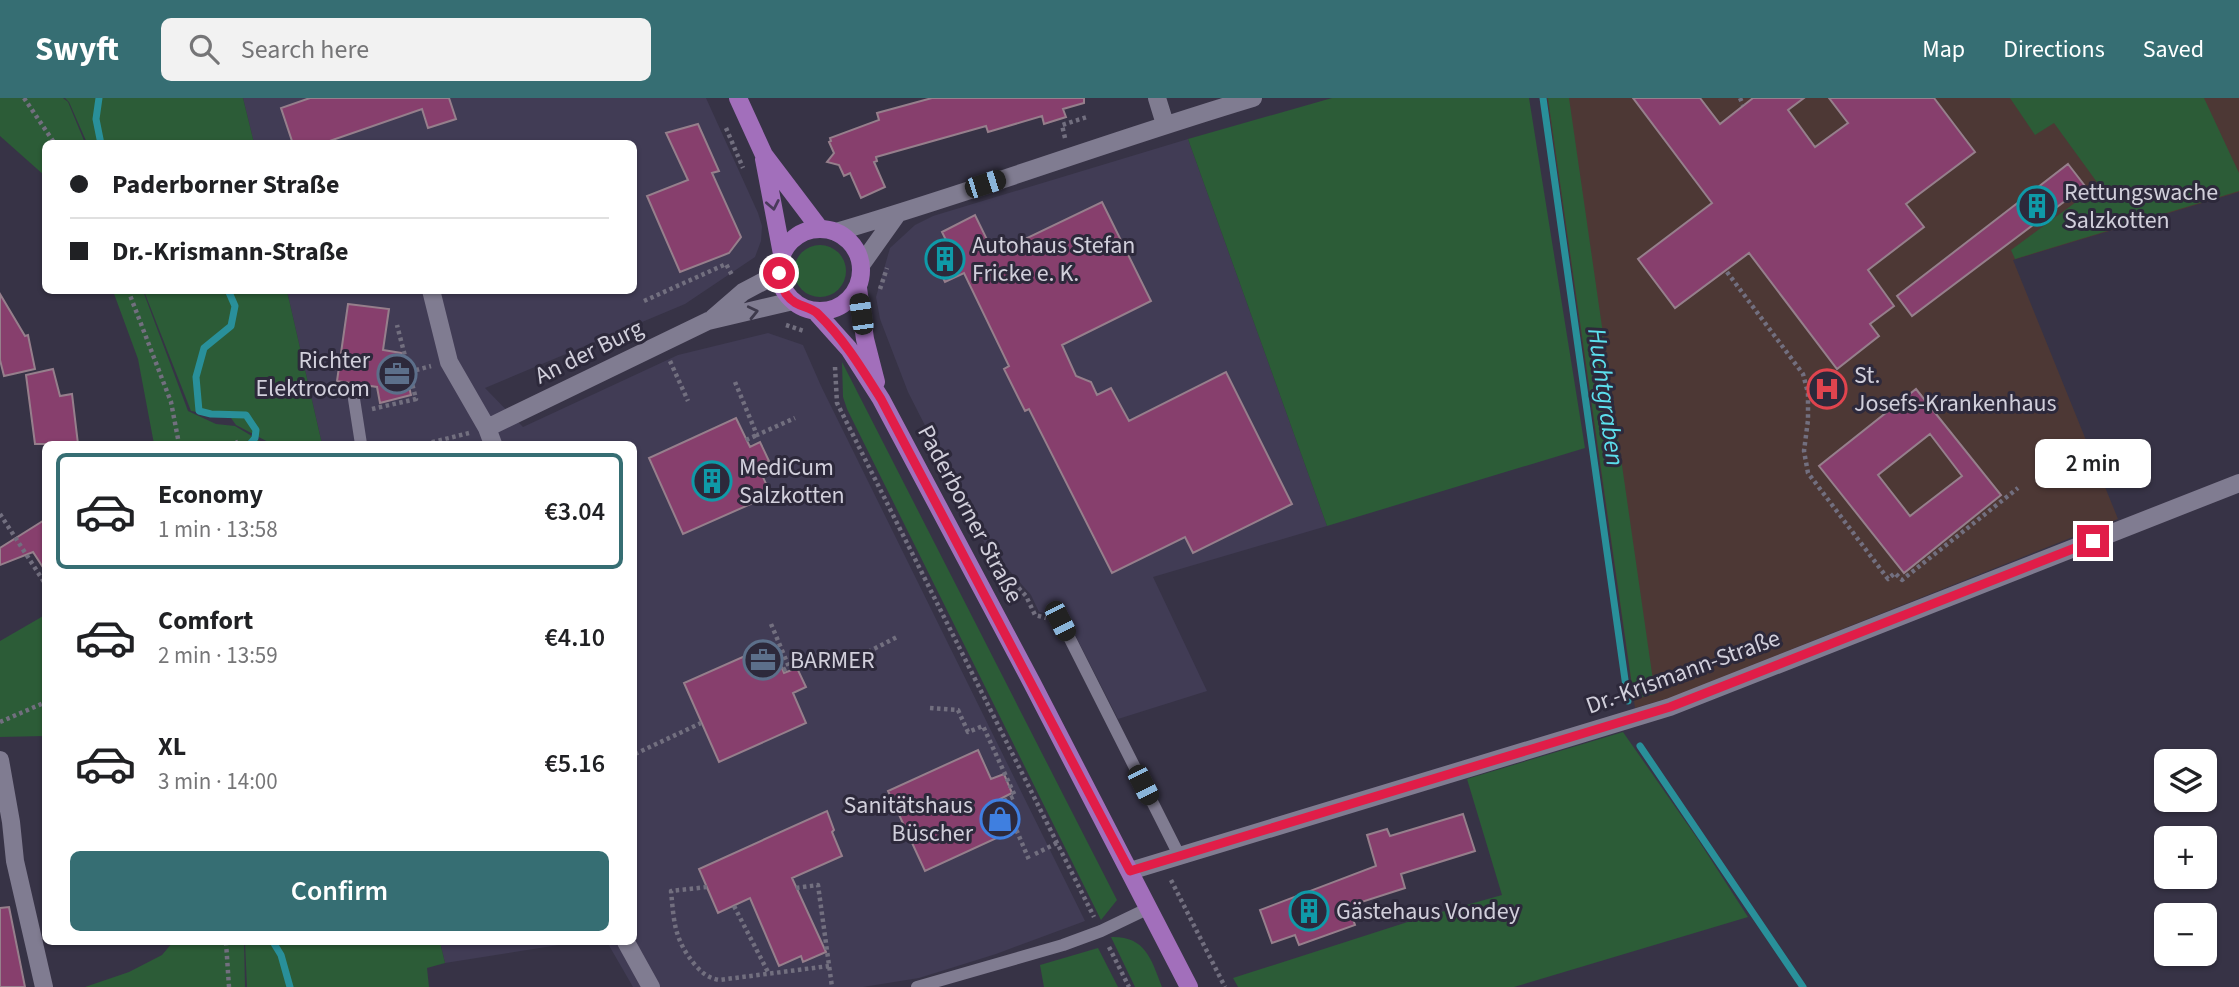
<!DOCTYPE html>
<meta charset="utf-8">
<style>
:root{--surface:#fff;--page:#f2f2f2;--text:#202124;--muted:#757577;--line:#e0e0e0;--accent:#366e73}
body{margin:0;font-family:"Source Sans 3",sans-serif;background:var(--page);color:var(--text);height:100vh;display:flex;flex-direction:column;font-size:26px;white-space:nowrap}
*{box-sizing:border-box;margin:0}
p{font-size:23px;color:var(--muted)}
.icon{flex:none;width:38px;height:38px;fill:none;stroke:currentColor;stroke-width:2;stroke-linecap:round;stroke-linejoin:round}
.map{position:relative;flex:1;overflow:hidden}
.side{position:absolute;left:42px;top:343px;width:595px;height:504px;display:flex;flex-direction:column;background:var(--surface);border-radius:10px;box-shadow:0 2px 5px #0004}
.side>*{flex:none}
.guide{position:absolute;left:42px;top:42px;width:595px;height:154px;border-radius:10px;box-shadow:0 2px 5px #0004;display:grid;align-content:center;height:154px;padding:0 28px;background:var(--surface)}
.tools{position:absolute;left:2154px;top:651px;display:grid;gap:14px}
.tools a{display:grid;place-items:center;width:63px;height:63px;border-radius:10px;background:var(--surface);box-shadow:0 2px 5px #0004;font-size:35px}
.end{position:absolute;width:32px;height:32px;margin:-16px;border:9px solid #e11d48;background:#fff;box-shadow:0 0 0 4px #fff}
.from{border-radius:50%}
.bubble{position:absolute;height:49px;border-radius:10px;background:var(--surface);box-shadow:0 2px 5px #0004;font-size:23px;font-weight:600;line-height:49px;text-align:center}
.car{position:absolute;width:21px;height:42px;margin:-21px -10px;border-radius:9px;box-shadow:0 0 5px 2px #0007;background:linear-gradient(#222 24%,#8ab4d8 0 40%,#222 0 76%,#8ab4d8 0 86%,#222 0)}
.guide b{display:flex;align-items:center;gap:24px;height:66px;font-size:26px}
.guide b+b{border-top:2px solid var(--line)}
.guide i{width:18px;height:18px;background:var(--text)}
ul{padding:12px 0 0;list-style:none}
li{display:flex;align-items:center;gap:21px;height:116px;margin:0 14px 10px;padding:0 14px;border:4px solid transparent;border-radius:10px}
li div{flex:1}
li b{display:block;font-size:26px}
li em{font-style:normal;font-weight:600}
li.active{border-color:var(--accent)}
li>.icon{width:63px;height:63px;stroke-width:1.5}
.button{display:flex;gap:14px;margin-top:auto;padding:14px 28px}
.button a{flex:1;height:80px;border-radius:10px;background:var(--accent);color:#fff;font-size:28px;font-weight:600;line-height:80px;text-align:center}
header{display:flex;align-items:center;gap:42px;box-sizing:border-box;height:98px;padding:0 35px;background:var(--accent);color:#fff}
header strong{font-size:33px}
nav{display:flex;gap:38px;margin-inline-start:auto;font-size:24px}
.search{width:490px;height:63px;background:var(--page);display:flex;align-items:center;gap:18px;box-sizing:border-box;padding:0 24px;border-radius:10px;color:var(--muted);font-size:26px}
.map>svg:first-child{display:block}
.built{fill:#413c55}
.medical{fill:#4d3835}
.green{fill:#2c5c37}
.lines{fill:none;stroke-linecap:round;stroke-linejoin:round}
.stream{stroke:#29909a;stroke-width:7}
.building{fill:#873f6d;stroke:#967f8c;stroke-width:2;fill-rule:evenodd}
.path{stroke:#726f7f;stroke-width:4.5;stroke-dasharray:3.5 3.5;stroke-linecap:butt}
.lane{stroke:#807c91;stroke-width:12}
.street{stroke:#807c91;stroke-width:18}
.primary{stroke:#a26fbb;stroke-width:18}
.oneway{stroke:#4a3a5b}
.oneway2{stroke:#3e3a4c}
.route{stroke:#e11d48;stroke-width:9}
.labels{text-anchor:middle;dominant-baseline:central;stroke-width:6;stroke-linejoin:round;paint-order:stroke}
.poi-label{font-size:24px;fill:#d1cfdb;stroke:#2d293b;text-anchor:start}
.street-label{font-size:24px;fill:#d1cfdb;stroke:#2d293b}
.water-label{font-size:26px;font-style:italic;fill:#5cdfed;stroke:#2d293b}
</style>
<header>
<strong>Swyft</strong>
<div class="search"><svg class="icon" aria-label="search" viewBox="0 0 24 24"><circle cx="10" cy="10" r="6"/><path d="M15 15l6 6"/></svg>Search here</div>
<nav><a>Map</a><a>Directions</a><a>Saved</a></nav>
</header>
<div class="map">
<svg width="2239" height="889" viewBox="0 0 2239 889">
<rect width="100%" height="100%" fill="#373346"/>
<path class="built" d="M243 0H706L758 115 762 128 761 143 755 159 685 206 485 290 523 329 678 257 768 235 803 247 821 288 1085 823 996 856 919 880 863 889H633L607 844H634V346H322L287 193 634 192V46L254 45Z
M1188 41 1327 428 1153 479 1207 593 1118 621 1066 519 1039 514 1031 497 984 444 908 294 880 221 876 199 890 150 915 127 933 118Z
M440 844H578L445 865Z"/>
<path class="medical" d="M1547 0H2239V94L2013 162 2118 421 1672 599 1635 610Z"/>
<path class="green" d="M0 0H63L68 4 85 45 46 46 45 78 0 38Z
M65 0H243L254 45H87L69 4Z
M1332 0H1529L1585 350 1327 428 1188 41Z
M1548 0H1569L1655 596 1634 601Z
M2010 0H2204L2239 75V93L2015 161 2011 152 2099 87 2054 25 2035 37Z
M794 173a26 26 0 1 1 52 0a26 26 0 1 1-52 0Z
M113 193H143L188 313 216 326 235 328 265 346H154L138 261Z
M144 193H287L322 346H272L236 327 231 320 191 313Z
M842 264 1117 802 1101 822 847 311 843 299Z
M45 517V638L0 639V543Z
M1623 634 1697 740 1748 819 1514 889H1238L1233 880 1420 820 1502 797 1467 681Z
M1111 839C1145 838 1151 860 1162 889H1135Z
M173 844H244L245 889H85L129 874 162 857Z
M245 844H440L445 865 427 870 429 889H247Z
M1098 850 1118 889H1044L1040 867Z"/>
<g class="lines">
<path class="stream" d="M99 0 96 21 101 46
M1543 0 1628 603
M228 192 235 208 231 228 204 250 196 279 199 313 211 316 246 317 256 332 255 340 250 346
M1640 648 1803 889
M273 844 281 857 290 889"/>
</g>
<path class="building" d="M310 0H449L456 21 428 30 422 11 321 46H293L281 10Z
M932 0H1084V5L1063 11 1066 19 1044 26 1042 18 988 34 986 28 876 59 877 63 874 64 885 89 861 100 850 75 844 78 839 67 827 64 834 55 829 44 831 43 830 40 879 22 877 15Z
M1633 0H1700L1720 26 1753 0H1804L1788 12 1815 49 1848 25 1829 0H1934L1975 54 1906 106 1924 129 1868 172 1894 208 1870 226 1879 238 1837 271 1749 155 1675 210 1638 161 1712 105Z
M698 26 719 73 712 75 741 139 729 155 680 174 647 98 688 82 666 35Z
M2068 66 2085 88 1912 218 1897 198Z
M1102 104 1151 203 1062 247 1076 278 1091 284 1097 297 1111 290 1129 323 1226 274 1292 406 1193 455 1185 439 1112 475 1029 311 1025 313 1004 271 1009 268 964 175 945 184 929 151 946 142 942 134 975 117 994 156Z
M0 196 25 238 28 237 35 271 4 278 0 262Z
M348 206 389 211 383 252 401 255 411 297 380 305 377 289 337 283Z
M53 271 60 298 72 296 78 346H35L26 277Z
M1916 291 2001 397 1904 475 1819 368ZM1930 336 1962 378 1910 418 1878 377Z
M736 320 750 349 760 344 769 363 758 368 771 397 683 436 649 360Z
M46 421V474L33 454 0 467V450Z
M772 546 784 575 797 570 806 589 793 595 806 625 719 664 684 585Z
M978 652 991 681 1004 676 1012 695 1000 701 1014 732 925 773 888 693Z
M827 713 834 732 832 734 842 758 792 780 826 854 803 864 801 858 779 868 750 800 718 815 699 771Z
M1463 716 1475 753 1401 776 1405 790 1355 806 1358 813 1351 816 1355 827 1299 847 1295 837 1272 845 1260 812 1376 768 1367 737 1387 731 1390 738Z
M9 809 25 889H0V810Z"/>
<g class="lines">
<path class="path" d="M24 0 55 46
M1740 0 1743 7
M726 30 743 70
M1065 40 1062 27 1087 19
M1727 174 1803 276 1808 295V322L1804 353 1808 375 1888 481 1895 475 1902 482 2018 390
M880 191 887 170
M128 192 171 304 179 346
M644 203 726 166 733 179
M786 227 804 233
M670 263 688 303
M835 269 837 305 1094 819
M409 274 431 268
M735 284 757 337 795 320
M372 311 416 301 397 227
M746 342 757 337
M229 346 238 344
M425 346 469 335
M0 416 46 487
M990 459 1026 498 1035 517 1046 520
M771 526 789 569 829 552
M837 570 897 539
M783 572 789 569
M930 610 958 612 968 634 983 628 1015 698 1004 703 1030 764
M0 624 46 604
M635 656 701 625
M1035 756 1057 745
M1171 782 1225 889
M707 789 671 793C674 824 674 842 696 868 703 876 709 880 719 882L829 868
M796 790 818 787 832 889
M734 808 769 876
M226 844 229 889
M1109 849 1129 889"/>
<path class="lane" d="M354 301 361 346
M1061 523 1179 757
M917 889 1063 847 1101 833 1149 810"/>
<path class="street" d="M1157 0 1165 26
M836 134C976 93 1113 42 1253 0
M861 167 898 115
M431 192 449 264 487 330 493 346
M713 220 743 194 779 175
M487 330 708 223 793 203
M0 662 11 724 15 763 44 889
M1130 773 1670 609 2239 385
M626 844 651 889"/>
<path class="primary" d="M738 0 764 57 820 131
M764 61 782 156
M779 172a41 41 0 1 1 82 0a41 41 0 1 1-82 0Z
M858 190 865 241 876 284
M815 213 849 251 881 301 1032 585 1189 889"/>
</g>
<defs><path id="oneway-chevron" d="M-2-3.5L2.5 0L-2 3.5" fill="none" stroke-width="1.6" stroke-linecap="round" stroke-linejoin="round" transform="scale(1.75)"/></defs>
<use class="oneway" href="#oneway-chevron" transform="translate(773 107) rotate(79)"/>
<use class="oneway2" href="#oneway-chevron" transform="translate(753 214) rotate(-13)"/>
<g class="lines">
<path class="route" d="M779 175C781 182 782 189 786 196 796 210 809 207 818 216 844 241 862 271 881 301L1130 773 1670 609 2093 443"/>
</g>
<defs>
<g id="building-ring" transform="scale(2.0125)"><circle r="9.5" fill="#2d293b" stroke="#0f9aa8" stroke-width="1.5"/><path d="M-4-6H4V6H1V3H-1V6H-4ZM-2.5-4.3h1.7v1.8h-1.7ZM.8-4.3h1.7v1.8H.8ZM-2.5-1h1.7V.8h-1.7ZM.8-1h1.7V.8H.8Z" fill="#0f9aa8"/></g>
<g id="office-ring" transform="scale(2.0125)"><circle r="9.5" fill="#2d293b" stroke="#5c6f8a" stroke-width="1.5"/><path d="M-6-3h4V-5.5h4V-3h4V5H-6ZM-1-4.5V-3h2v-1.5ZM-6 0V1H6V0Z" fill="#5c6f8a"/></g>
<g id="hospital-ring" transform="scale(2.0125)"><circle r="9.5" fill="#2d293b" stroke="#e0444e" stroke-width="1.5"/><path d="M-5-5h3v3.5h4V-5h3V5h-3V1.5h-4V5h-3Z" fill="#e0444e"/></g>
<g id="shop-ring" transform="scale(2.0125)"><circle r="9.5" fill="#2d293b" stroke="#3f7fe0" stroke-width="1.5"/><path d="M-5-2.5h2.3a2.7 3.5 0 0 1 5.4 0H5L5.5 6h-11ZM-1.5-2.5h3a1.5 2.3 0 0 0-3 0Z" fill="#3f7fe0"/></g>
</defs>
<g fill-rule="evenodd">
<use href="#building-ring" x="2037" y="108"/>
<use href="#building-ring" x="945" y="161"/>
<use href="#office-ring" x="397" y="276"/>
<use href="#hospital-ring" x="1827" y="291"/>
<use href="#building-ring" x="712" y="383"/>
<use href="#office-ring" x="763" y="562"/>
<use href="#shop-ring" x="1000" y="721"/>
<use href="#building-ring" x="1309" y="813"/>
</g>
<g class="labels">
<g class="poi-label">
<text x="2064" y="94">Rettungswache<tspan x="2064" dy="28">Salzkotten</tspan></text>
<text x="972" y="147">Autohaus Stefan<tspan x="972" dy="28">Fricke e. K.</tspan></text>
<text x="370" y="262" text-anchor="end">Richter<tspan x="370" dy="28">Elektrocom</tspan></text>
<text x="1854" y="277">St.<tspan x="1854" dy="28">Josefs-Krankenhaus</tspan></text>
<text x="739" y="369">MediCum<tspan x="739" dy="28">Salzkotten</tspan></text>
<text x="790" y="562">BARMER</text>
<text x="973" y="707" text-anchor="end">Sanitätshaus<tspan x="973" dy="28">Büscher</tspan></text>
<text x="1336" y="813">Gästehaus Vondey</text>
</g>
<g class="street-label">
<text transform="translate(589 254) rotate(-26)">An der Burg</text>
<text transform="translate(970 416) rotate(62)">Paderborner Straße</text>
<text transform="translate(1683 574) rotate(-20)">Dr.-Krismann-Straße</text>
</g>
<g class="water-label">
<text transform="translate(1606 299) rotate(82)">Huchtgraben</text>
</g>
</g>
</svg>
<div class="tools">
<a><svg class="icon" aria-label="layers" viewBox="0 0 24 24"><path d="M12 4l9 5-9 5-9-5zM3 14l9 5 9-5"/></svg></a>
<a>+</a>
<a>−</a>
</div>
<i class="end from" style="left:779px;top:175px"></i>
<i class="end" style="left:2093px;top:443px"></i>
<div class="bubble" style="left:2035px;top:341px;width:116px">2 min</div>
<i class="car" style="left:985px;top:86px;rotate:72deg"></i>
<i class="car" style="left:861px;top:216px;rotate:352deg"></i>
<i class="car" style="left:1060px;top:523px;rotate:153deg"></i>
<i class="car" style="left:1143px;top:687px;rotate:153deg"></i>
<div class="guide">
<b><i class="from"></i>Paderborner Straße</b>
<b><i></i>Dr.-Krismann-Straße</b>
</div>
<section class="side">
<ul>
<li class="active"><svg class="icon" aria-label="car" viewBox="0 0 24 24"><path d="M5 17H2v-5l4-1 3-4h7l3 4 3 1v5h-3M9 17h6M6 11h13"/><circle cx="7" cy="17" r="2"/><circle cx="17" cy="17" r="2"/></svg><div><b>Economy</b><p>1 min · 13:58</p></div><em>€3.04</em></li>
<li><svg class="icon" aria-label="car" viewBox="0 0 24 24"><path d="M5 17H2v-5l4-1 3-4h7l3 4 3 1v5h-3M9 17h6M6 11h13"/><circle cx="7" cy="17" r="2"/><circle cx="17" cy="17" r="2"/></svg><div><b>Comfort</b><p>2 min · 13:59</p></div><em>€4.10</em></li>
<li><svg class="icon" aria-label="car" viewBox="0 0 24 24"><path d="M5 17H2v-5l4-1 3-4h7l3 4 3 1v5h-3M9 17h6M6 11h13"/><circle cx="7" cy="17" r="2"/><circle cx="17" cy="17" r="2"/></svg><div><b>XL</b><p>3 min · 14:00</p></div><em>€5.16</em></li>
</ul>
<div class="button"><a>Confirm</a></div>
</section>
</div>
